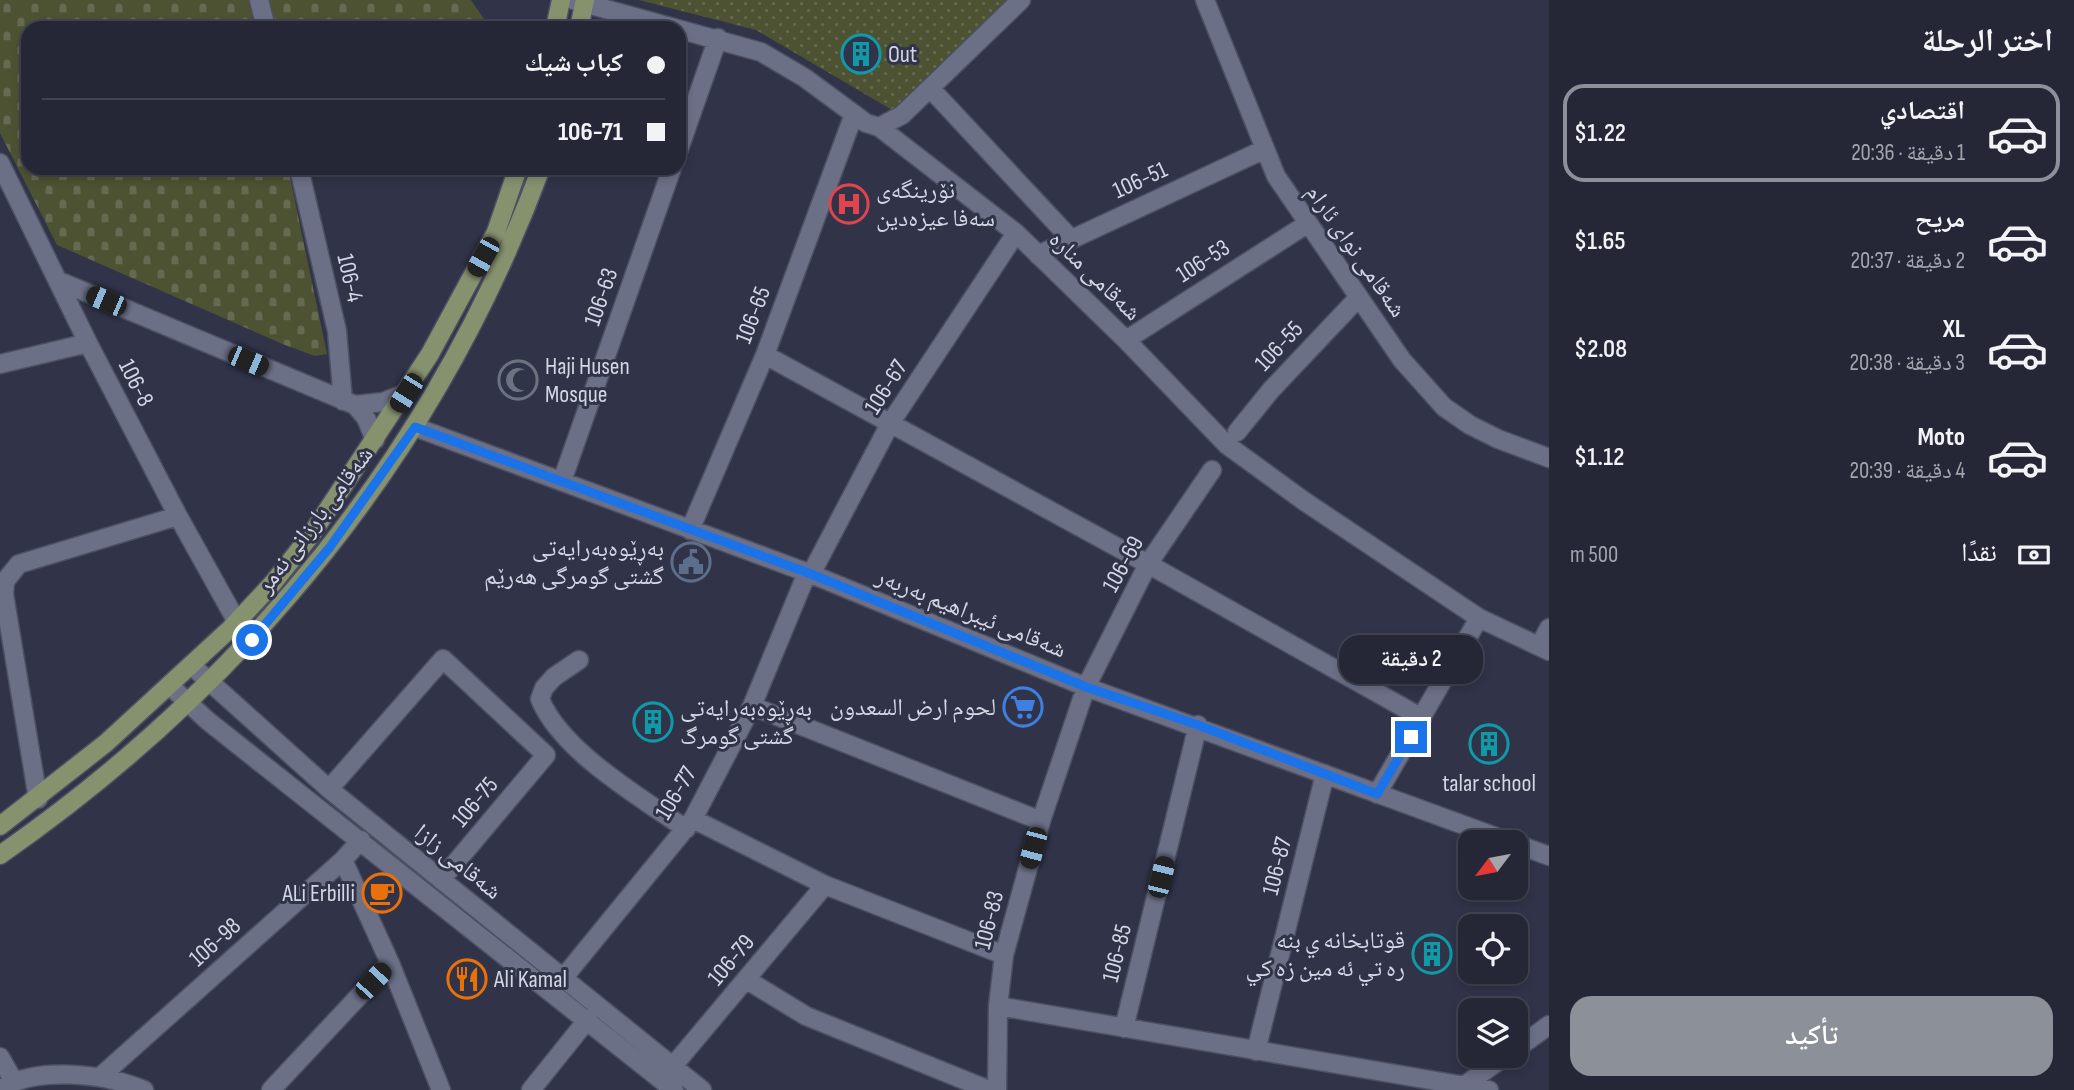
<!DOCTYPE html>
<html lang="ar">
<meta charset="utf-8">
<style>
:root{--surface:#252737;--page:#2d2f3f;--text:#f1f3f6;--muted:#a3a5ad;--line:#424452;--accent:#8c9099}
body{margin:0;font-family:"Sofia Sans Condensed","Noto Naskh Arabic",sans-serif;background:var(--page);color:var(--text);direction:rtl;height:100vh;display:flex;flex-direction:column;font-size:26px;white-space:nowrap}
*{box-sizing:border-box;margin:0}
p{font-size:23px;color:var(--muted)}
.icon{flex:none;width:38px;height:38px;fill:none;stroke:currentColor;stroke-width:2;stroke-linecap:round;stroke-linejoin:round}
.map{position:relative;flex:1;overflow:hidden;direction:ltr}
.sheet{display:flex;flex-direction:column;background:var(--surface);width:525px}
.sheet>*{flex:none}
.hud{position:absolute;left:21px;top:21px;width:665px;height:154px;border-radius:21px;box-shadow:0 4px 10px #0003,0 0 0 2px var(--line);direction:rtl;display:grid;align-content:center;height:154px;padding:0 21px;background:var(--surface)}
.needle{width:46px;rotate:238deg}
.buttons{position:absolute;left:1458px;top:830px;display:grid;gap:14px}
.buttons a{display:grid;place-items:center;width:70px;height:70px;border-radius:14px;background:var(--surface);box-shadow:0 4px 10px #0003,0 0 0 2px var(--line);font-size:35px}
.end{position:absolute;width:32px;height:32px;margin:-16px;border:9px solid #1a73e8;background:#fff;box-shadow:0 0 0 4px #fff}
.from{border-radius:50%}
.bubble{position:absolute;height:49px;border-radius:21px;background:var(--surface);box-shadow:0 4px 10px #0003,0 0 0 2px var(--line);font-size:23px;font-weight:600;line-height:49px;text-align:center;direction:rtl}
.car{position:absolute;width:21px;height:42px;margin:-21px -10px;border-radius:9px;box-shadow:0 0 5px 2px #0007;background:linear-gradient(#222 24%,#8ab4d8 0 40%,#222 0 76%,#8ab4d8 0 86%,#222 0)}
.hud b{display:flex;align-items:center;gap:24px;height:66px;font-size:26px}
.hud b+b{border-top:2px solid var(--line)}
.hud i{width:18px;height:18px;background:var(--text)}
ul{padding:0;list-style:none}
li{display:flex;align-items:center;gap:21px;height:98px;margin:0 14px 10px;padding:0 7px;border:4px solid transparent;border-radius:21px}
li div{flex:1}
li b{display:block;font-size:26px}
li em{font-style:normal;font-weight:600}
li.selected{border-color:var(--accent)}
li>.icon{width:63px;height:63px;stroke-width:1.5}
h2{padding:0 21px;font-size:32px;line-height:84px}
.pay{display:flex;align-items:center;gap:18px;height:77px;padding:0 21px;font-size:26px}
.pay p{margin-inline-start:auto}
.button{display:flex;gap:14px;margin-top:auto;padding:14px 21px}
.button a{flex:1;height:80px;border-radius:21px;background:var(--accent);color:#fff;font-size:28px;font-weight:600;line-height:80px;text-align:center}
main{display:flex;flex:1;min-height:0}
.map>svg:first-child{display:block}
.grass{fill:url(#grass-dots)}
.cemetery{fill:url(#cemetery-stones)}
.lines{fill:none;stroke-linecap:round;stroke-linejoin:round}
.minor-casing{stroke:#4d5062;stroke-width:21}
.major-casing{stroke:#4d5062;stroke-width:21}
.minor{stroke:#6b7087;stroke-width:18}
.major{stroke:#86926e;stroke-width:18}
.route{stroke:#1a73e8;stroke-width:9}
.labels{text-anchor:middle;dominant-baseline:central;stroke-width:6;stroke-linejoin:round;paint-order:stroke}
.poi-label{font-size:24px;fill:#d3d6e4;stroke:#313449;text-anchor:start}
.street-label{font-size:24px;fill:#d3d6e4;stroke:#313449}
</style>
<main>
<section class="sheet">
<h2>اختر الرحلة</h2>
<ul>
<li class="selected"><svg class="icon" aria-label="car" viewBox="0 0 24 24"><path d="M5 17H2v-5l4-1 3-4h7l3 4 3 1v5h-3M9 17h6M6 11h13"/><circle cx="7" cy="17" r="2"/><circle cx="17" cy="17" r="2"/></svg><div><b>اقتصادي</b><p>1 دقيقة · 20:36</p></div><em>$1.22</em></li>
<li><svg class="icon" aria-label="car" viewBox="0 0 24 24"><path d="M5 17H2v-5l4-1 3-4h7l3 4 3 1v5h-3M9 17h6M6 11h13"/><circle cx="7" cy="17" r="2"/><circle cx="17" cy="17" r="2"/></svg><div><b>مريح</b><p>2 دقيقة · 20:37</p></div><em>$1.65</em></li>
<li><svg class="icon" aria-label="car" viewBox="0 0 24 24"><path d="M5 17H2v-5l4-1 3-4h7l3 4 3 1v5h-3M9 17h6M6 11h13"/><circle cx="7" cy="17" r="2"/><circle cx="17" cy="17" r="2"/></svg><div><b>XL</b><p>3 دقيقة · 20:38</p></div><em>$2.08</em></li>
<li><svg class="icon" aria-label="car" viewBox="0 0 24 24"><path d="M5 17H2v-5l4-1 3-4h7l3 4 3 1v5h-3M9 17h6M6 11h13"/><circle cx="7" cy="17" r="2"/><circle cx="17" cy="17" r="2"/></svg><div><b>Moto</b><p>4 دقيقة · 20:39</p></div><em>$1.12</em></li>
</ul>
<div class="pay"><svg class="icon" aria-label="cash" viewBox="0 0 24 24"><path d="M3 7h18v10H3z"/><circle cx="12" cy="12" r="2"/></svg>نقدًا<p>500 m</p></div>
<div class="button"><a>تأكيد</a></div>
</section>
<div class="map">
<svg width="1549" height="1090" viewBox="0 0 1549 1090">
<defs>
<pattern id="grass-dots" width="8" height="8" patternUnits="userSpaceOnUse" patternTransform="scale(1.75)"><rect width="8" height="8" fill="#4d5232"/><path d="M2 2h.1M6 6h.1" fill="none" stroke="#666a50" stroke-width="1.8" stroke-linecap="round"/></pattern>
<pattern id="cemetery-stones" width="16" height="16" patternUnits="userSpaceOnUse" patternTransform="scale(1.75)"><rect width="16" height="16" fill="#4d5232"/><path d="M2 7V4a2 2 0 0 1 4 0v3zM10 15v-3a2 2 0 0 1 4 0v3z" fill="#666a50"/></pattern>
</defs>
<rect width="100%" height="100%" fill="#313449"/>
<path class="grass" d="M639 0H1007L892 110 756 30Z"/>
<path class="cemetery" d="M0 0H249L256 28H28V168H288L327 354 315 356 285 345 57 245 0 133Z
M268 0H471L490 28H276Z"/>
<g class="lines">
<g class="minor-casing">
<path id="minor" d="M259 0 266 28
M573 0 761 52 805 78 866 123 879 127 1016 233 1126 340 1227 445 1304 501 1479 618 1549 651
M1205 0 1276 176 1402 360 1444 407 1470 425 1498 439 1549 458
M930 88 1071 239
M879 127 902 115 1021 0
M679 149 718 38
M0 163 88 343 178 516 237 622
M299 168 337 331 343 401
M1038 255 1263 150
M59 281 355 405 383 402 406 393
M1126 340 1307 224
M765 355 1148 564 1422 718
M0 364 88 343
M355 405 366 418 375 440
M415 427 811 574 1086 687 1510 842
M1237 432 1271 390 1359 297
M562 481 672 168
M690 530 765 355 854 114
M811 574 891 422 1016 233
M1540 645 1549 628
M579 660 554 677 544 688 540 699C561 751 640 797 686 829
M191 665 329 789 702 1090
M169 685 208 721 674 1090
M752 706 1041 821
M329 789 443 659 546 755 441 880
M1377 794 1479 618
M38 799 4 594 5 581 19 564 178 516
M693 819 825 885 1004 955
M1516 844 1549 856
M343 860 390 963 441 1090
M564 977 693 819 752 706 807 573
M747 980 806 1016 989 1090
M998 1006 1489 1090
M1124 1028 1198 725
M1516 1049 1549 1025
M1256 1051 1325 774
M0 1057 13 1080
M673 1066 825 885
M100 1077 343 860 361 840
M1465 1085 1507 1055
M0 1090C34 1065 107 1074 144 1090
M271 1090 390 963
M531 1090 588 1019
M997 1090 998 1006 1004 955 1041 821 1086 687 1148 564 1212 470"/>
</g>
<g class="major-casing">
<path id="major" d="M555 28 561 0
M579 28 585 0
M0 826 106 743 231 628 273 583 311 535 430 354 496 232 518 168
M0 855C247 683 436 452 541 168"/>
</g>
<use href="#minor" class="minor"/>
<use href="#major" class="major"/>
</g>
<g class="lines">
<path class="route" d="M252 640 330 547 415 427 811 574 1086 687 1198 725 1377 794 1411 737"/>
</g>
<defs>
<g id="building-ring" transform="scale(2.0125)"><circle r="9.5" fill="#313449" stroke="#0f9aa8" stroke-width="1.5"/><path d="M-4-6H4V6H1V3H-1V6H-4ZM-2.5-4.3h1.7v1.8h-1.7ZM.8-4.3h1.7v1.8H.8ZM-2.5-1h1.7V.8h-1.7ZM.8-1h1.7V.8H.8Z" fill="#0f9aa8"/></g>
<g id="hospital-ring" transform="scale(2.0125)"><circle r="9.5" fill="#313449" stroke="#e0444e" stroke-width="1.5"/><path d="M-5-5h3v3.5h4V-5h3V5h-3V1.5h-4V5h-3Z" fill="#e0444e"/></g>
<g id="mosque-ring" transform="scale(2.0125)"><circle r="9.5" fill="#313449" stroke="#6b7280" stroke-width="1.5"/><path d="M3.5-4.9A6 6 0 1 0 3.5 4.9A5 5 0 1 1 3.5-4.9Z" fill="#6b7280"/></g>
<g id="civic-ring" transform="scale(2.0125)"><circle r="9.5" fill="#313449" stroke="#5c6f8a" stroke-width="1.5"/><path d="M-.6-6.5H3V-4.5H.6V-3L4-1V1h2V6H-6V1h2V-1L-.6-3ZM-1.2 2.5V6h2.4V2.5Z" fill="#5c6f8a"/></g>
<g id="supermarket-ring" transform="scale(2.0125)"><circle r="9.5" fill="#313449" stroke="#3f7fe0" stroke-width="1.5"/><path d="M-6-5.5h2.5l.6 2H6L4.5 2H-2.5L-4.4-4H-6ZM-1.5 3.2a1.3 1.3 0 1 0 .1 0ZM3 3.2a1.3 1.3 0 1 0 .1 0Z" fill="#3f7fe0"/></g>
<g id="cafe-ring" transform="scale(2.0125)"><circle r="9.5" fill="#313449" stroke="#e8710a" stroke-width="1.5"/><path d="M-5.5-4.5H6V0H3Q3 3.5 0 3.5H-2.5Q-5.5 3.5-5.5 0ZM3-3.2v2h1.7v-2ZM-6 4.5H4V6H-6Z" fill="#e8710a"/></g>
<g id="restaurant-ring" transform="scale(2.0125)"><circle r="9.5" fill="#313449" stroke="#e8710a" stroke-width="1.5"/><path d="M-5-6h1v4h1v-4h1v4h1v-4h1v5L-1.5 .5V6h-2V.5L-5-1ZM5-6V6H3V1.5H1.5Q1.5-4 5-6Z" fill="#e8710a"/></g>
</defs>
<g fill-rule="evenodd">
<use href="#building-ring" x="861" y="54"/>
<use href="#hospital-ring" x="849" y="204"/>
<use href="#mosque-ring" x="518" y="380"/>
<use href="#civic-ring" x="691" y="562"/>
<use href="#supermarket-ring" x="1023" y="707"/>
<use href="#building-ring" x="653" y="722"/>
<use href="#building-ring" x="1489" y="744"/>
<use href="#cafe-ring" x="382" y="893"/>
<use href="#building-ring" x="1432" y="954"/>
<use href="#restaurant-ring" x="467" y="979"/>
</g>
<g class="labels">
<g class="poi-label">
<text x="888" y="54">Out</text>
<text x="876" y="190">نۆرینگەی<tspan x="876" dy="28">سەفا عیزەدین</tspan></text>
<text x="545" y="366">Haji Husen<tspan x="545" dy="28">Mosque</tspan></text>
<text x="664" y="548" text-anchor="end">بەڕێوەبەرایەتی<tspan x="664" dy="28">گشتی گومرگی هەرێم</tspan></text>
<text x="996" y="707" text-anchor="end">لحوم ارض السعدون</text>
<text x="680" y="708">بەڕێوەبەرایەتی<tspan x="680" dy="28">گشتی گومرگ</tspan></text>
<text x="1489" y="783" text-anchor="middle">talar school</text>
<text x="355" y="893" text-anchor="end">ALi Erbilli</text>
<text x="1405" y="940" text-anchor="end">قوتابخانه ي بنه<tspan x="1405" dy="28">ره تي ئه مين زه كي</tspan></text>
<text x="494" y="979">Ali Kamal</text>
</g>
<g class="street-label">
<text transform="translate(1140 180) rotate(-25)">106-51</text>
<text transform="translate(1356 251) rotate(55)">شەقامی نوای ئارام</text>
<text transform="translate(1203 261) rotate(-33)">106-53</text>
<text transform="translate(1095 276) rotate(44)">شەقامی منارە</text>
<text transform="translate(350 278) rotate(77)">106-4</text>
<text transform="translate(601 297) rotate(-71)">106-63</text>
<text transform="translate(753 315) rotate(-69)">106-65</text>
<text transform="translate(1279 346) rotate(-47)">106-55</text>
<text transform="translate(136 383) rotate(63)">106-8</text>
<text transform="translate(886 387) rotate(-58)">106-67</text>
<text transform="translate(315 520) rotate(-53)">شەقامی بارزانی نەمر</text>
<text transform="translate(1123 564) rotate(-61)">106-69</text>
<text transform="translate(971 613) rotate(22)">شەقامی ئیبراهیم بەربەر</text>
<text transform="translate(676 793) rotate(-59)">106-77</text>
<text transform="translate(475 802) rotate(-50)">106-75</text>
<text transform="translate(458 862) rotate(39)">شەقامی زازا</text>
<text transform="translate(1277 866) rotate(-76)">106-87</text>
<text transform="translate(989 920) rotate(-76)">106-83</text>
<text transform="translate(215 942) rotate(-42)">106-98</text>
<text transform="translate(1117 953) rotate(-76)">106-85</text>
<text transform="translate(731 960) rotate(-50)">106-79</text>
</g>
</g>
</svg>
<div class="buttons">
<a><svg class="needle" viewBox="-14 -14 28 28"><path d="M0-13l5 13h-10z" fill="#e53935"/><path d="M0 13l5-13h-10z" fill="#a3a5ad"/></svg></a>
<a><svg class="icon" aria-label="locate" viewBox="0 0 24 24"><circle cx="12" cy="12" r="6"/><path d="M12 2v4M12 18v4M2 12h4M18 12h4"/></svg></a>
<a><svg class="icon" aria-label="layers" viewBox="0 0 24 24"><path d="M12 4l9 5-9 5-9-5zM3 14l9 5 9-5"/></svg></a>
</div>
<i class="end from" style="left:252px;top:640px"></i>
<i class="end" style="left:1411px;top:737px"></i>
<div class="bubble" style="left:1339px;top:635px;width:144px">2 دقيقة</div>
<i class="car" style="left:483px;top:257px;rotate:209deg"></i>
<i class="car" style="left:106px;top:301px;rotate:293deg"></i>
<i class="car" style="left:248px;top:361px;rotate:113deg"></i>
<i class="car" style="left:406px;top:393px;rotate:212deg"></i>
<i class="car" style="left:1033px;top:848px;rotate:195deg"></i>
<i class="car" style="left:1161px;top:877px;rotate:14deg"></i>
<i class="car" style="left:373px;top:981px;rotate:43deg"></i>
<div class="hud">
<b><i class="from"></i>كباب شيك</b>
<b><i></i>106-71</b>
</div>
</div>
</main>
